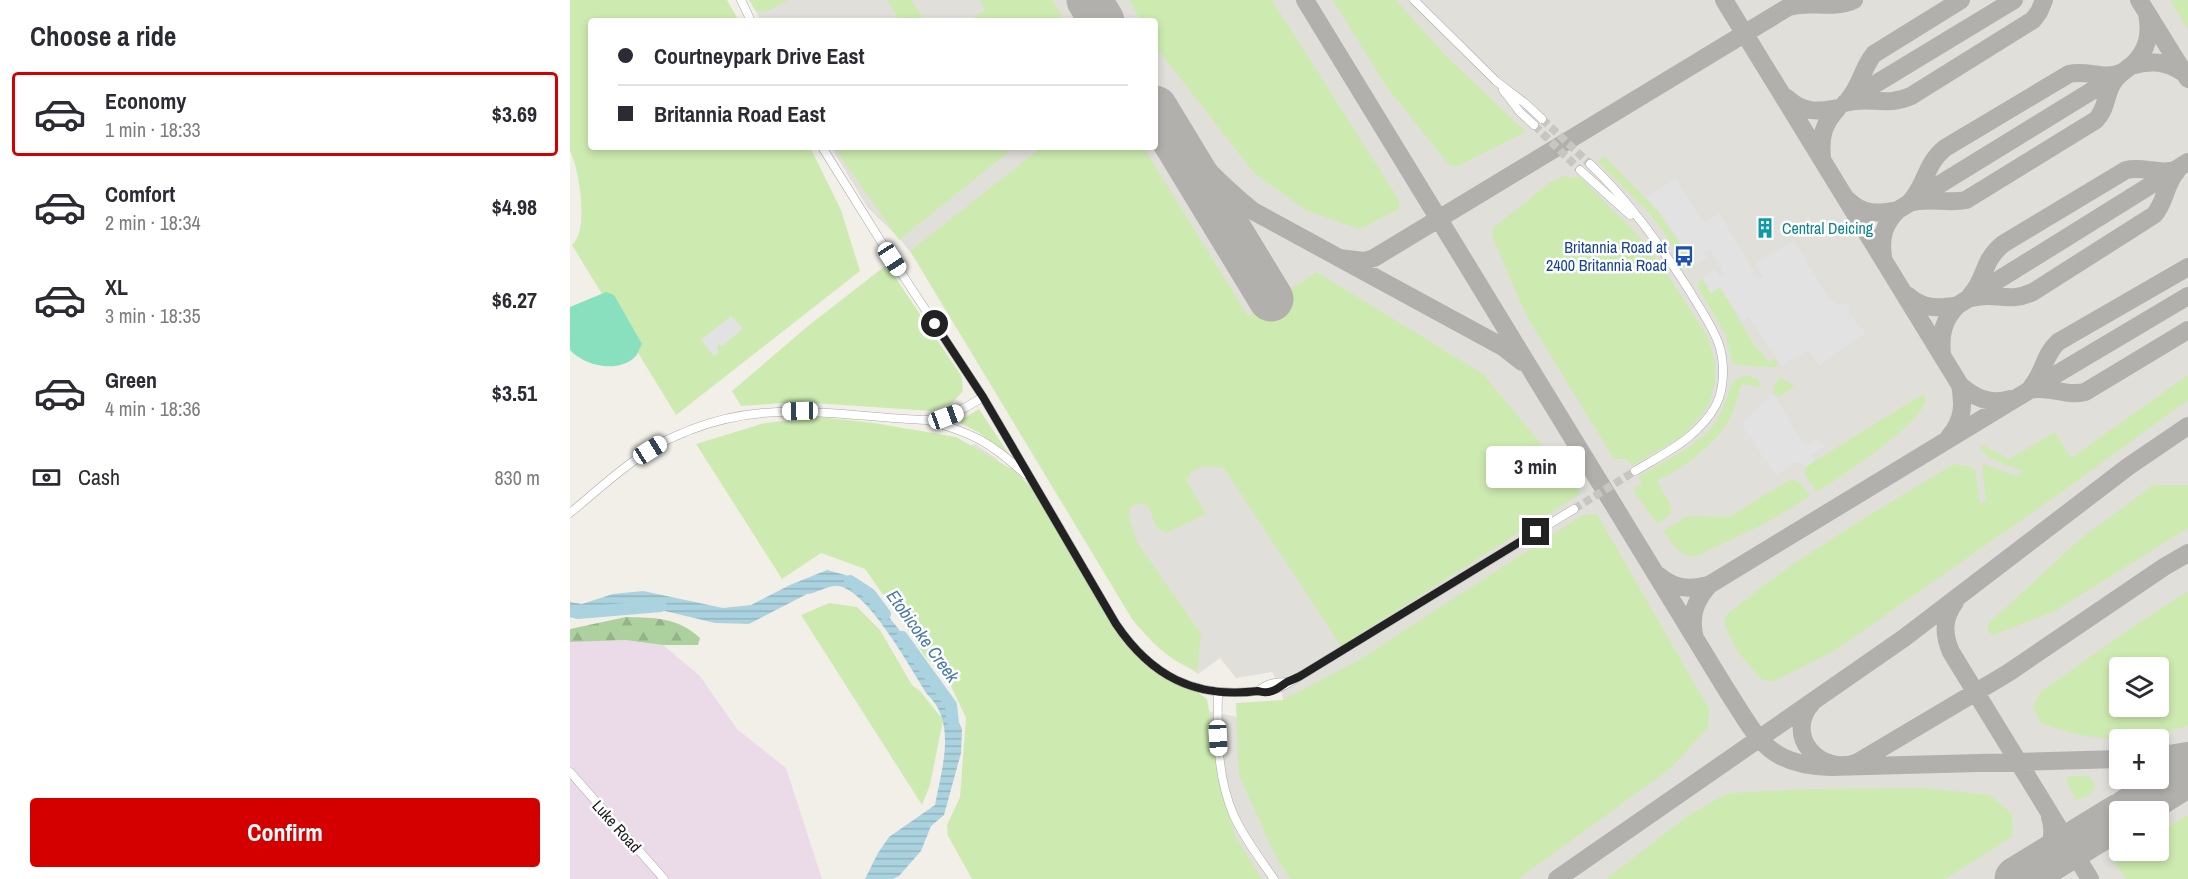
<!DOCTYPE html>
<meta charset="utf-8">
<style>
:root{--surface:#fff;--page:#f2f2f3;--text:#2b2b33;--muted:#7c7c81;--line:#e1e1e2;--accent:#d40000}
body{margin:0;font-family:"Archivo Narrow",sans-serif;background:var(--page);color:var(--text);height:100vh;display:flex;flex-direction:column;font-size:22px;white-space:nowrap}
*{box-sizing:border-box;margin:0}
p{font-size:20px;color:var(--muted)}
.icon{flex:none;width:33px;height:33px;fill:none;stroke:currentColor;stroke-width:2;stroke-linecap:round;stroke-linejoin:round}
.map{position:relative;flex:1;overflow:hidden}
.panel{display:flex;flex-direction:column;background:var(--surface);width:570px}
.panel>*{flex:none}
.top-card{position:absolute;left:18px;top:18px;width:570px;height:132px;border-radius:6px;box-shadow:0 3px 9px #0003;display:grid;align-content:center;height:132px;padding:0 30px;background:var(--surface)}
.controls{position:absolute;left:1539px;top:657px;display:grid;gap:12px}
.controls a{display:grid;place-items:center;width:60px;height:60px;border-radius:6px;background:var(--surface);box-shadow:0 3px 9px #0003;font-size:30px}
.end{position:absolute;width:27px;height:27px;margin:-14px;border:8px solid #222;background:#fff;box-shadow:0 0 0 3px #fff}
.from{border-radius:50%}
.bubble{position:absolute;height:42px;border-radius:6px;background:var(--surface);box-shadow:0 3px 9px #0003;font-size:20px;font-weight:700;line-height:42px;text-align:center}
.car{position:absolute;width:18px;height:36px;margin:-18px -9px;border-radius:8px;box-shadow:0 0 4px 2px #0007;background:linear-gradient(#fff 24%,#345 0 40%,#fff 0 76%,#345 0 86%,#fff 0)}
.top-card b{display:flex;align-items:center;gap:21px;height:57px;font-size:22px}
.top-card b+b{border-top:2px solid var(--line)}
.top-card i{width:15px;height:15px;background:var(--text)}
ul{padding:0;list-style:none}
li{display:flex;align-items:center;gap:18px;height:84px;margin:0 12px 9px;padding:0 18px;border:3px solid transparent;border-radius:6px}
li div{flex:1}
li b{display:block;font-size:22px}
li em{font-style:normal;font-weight:700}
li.current{border-color:var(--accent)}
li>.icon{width:54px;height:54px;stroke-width:1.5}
h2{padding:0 30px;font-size:27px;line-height:72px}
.pay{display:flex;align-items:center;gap:15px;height:66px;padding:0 30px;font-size:22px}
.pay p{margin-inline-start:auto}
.button{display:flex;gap:12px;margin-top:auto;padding:12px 30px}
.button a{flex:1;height:69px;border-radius:6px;background:var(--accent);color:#fff;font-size:24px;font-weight:700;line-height:69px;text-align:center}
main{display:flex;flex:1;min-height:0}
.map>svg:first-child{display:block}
.industrial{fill:#ebdbe8}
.airport{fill:#e1dfda;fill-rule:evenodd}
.grass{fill:#cdebb0;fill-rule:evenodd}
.forest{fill:url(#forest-firs)}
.pitch{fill:#88e0be}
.parking{fill:#e2e2e2}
.water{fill:url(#water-rules)}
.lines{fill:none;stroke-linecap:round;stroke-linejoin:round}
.river{stroke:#aad3df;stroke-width:12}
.taxiway{stroke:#b1b0ac;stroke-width:18}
.runway{stroke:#b1b0ac;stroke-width:45}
.minor-tunnel{stroke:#c8c6c1;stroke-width:8;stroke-dasharray:8 4;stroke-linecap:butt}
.minor-casing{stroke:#a9a9a9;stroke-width:9}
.minor{stroke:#fff;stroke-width:8}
.route{stroke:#222;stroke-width:8}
.labels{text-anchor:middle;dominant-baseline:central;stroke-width:5;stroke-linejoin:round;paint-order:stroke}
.culture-label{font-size:16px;fill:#0d838f;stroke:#fff;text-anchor:start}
.transit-label{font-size:16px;fill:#164399;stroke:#fff;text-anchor:end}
.street-label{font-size:16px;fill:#222;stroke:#fff}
.water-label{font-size:18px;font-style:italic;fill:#4a7aab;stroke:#fff}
</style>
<main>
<section class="panel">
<h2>Choose a ride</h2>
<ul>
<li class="current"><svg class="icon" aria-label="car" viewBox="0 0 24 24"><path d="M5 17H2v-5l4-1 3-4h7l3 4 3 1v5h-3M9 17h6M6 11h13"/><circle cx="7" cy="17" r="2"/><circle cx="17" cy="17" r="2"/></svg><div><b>Economy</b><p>1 min · 18:33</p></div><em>$3.69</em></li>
<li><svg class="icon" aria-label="car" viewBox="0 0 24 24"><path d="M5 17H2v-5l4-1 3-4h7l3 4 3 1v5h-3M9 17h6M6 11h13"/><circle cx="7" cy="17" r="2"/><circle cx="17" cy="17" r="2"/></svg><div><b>Comfort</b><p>2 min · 18:34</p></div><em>$4.98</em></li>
<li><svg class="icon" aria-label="car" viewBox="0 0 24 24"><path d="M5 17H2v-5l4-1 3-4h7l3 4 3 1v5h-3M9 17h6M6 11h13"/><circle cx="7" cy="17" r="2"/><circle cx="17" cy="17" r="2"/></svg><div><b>XL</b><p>3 min · 18:35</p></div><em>$6.27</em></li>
<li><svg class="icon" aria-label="car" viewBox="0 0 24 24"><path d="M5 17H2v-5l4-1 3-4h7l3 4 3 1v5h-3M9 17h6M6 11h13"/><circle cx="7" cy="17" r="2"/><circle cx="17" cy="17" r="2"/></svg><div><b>Green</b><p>4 min · 18:36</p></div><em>$3.51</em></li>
</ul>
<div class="pay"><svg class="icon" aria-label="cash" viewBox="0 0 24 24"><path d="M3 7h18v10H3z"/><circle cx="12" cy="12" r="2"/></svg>Cash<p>830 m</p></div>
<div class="button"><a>Confirm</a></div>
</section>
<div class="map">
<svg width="1618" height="879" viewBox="0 0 1618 879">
<defs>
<pattern id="forest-firs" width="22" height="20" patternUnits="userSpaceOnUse" patternTransform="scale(1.5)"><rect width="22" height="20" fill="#add19e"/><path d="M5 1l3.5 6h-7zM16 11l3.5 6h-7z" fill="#95b388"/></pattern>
<pattern id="water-rules" width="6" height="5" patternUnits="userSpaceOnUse" patternTransform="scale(1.5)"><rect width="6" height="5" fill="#aad3df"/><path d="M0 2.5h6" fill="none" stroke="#92b5bf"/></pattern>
</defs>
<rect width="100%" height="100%" fill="#f2efe9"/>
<path class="industrial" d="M55 640 93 645 130 676 167 729 216 768 252 879H0V642Z"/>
<path class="airport" d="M182 0H1618V879H473L400 697 390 448 405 444 426 458 452 487 526 608 623 708 677 719 713 700 711 688 702 672 666 678 650 658 628 674 590 649 565 621 347 260 328 237 298 208 261 147H585V21H190ZM1550 668H1588V706H1550ZM1550 740H1588V778H1550ZM1550 812H1588V850H1550Z"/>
<path class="grass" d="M0 0H157L169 21H21V147H240L271 210 290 271 106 415 2 245C5 242 8 237 9 233 15 213 9 169 0 151Z
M179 0H218L200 10 186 12Z
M317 0H341L355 21H330Z
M410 0H482L495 21H398L415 10Z
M559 0H702L829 200V209L790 229 785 228 736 210 685 174 585 46V21H571Z
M763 0H826L876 56 956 132 886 167 878 164 816 86Z
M1600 0H1618V30Z
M264 147H445L329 240Z
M472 147H573L678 316 747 272 913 374 1005 485 1010 494 771 646 654 468 632 466 620 473 617 481 636 514 596 533 587 528 578 506 570 503 561 507 558 516 567 542 631 634 627 671C599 661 580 641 562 619L340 251Z
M1034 156 1088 211 1126 268H1118L1114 266 1094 232 1078 212 1027 161Z
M1007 174 1065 232 1087 259 1138 337 1145 362V382L1140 401 1132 415 1112 436 1062 466 1057 459H1044L957 317 922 236 923 228 978 184 996 175 1001 178 1007 177Z
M315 266 319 268 392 377 393 391 382 403 361 411 229 402 171 406 162 391 238 326Z
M1132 278 1141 293 1150 287 1188 351 1190 350 1198 362 1206 359 1208 363 1206 367H1189L1163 364 1155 333 1127 286Z
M1176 375 1188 379 1191 387 1172 384C1167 397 1164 413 1157 424 1144 444 1109 473 1087 480L1102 508 1100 515 1087 524 1063 490 1072 483 1068 477C1092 462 1133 444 1147 420 1155 407 1157 394 1163 381Z
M1618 375V400L1493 491 1264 651 1202 682 1191 679 1167 651 1155 626V616L1198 582 1231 559 1296 517 1384 464 1400 467 1405 470 1410 504 1416 501 1412 466 1414 464 1446 476 1452 472 1450 469C1434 466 1421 459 1409 449L1413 445 1439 459 1485 432 1501 458Z
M1211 378 1225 386 1209 397 1203 393C1203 387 1206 380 1211 378Z
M1353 394 1356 399C1354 423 1269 478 1247 492L1236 477 1235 469 1237 466Z
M409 409 439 454 408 432 388 422Z
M250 417 304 423 386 437 445 471 474 500 557 641 637 699 653 792 665 836 692 879H402L378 836 377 825 390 797 396 718 380 684 354 655 340 633 295 569 251 553 212 579 126 444 195 423Z
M1221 479 1231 483 1240 496 1196 523 1127 556C1110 559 1102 542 1093 531L1117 516 1159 517Z
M1583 485H1618V528L1485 611 1423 635 1417 631 1419 623 1509 540Z
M1027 514 1139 709 1138 727 1101 768 948 879H720L705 855 669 775 666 703 713 700 787 661 1013 515Z
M1618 591V725C1606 729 1594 734 1582 736 1546 744 1505 736 1471 723L1463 708 1470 692 1567 624ZM1550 668H1588V706H1550Z
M259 603 287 607 310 630 342 685 351 692 373 720 360 785 352 805 231 615Z
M1499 776H1519L1525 785C1522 795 1516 797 1506 800L1496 781Z
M1354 788 1420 795 1442 814 1443 836 1375 879H1036L1119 815 1158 793 1238 789Z
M1618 815V879H1556L1543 860 1558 851 1588 850 1589 832Z"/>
<path class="forest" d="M56 617C86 618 107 617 130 638L128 645H93L55 640 0 642V629Z"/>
<path class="pitch" d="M36 292 44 295 72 344C70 347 68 353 66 356 49 374 14 366 0 350V307Z"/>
<path class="parking" d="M1106 178 1133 223 1149 213 1187 278H1194L1185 264 1224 240 1258 297 1269 305 1283 303 1279 307V314L1296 333 1249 366 1239 350 1211 366 1179 317 1172 321 1150 287 1141 293 1132 278 1145 270 1150 277 1154 274 1141 250 1134 252 1138 258 1125 265 1098 223 1076 197Z
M161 316 173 329 152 346 149 343 147 348 149 352 144 356 131 340Z
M1201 394 1206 398 1233 443 1239 444 1248 438 1255 447 1241 455 1245 461 1237 466 1226 462 1206 475 1172 425Z"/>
<path class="water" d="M257 570 279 576 309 605 331 632 353 671 377 698 392 729 391 753 374 815 361 826 351 851 329 876 323 879H295L308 853 319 837 365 805C372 768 387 722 357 694 340 668 298 590 268 586 257 585 248 593 237 594L179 624 145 623 74 606C61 610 48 606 34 608 19 610 18 616 0 612V602L12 604 43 594 73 591 153 608 181 605 220 585Z"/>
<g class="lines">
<path class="river" d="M280 581 300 594 315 614
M0 611 8 613 91 606
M332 637 381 705 383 724"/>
<path class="taxiway" d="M735 0 1156 689C1187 737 1197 766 1261 767L1550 759
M1154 0 1390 385C1394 405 1393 421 1379 437
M1569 0 1618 79
M1219 7C1241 0 1262 10 1284 0
M1561 66C1581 60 1596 61 1614 73
M1217 98C1233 113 1248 112 1268 108 1253 124 1250 137 1252 158
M1278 100C1291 86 1292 68 1304 54L1391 0
M1279 100 1444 0
M1275 103C1298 96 1317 107 1341 96L1463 20 1469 12 1474 0
M594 122C622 155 650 184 683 211L933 347 952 362
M1278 200C1293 215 1308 214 1328 210 1314 224 1310 237 1313 257
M1339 203C1358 197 1376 204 1396 200L1526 120C1538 107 1535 93 1544 81 1549 74 1556 70 1562 65 1578 50 1581 34 1577 13
M1339 203C1357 185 1354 165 1375 148L1499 74C1518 69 1534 81 1553 72
M1328 210 1546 76
M769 258 794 261 804 258 1230 0
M1337 295C1353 309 1367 309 1388 305 1373 320 1370 334 1372 355
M1400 296C1417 278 1411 262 1433 244L1556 170C1574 166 1589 175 1606 170
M1402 298C1425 291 1437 304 1463 292L1584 215C1596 202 1595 184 1607 171
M1388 305 1618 162
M1390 385C1405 398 1420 405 1440 399
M1462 386C1474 372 1474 355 1488 342L1618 267
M1459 390C1479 385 1495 397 1515 392L1618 330
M1088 575C1104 589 1120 590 1139 585
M1385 602C1373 618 1373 634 1381 652L1520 879
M1124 634C1120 614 1126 600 1139 585L1458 391 1618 296
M1242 703C1213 735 1250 777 1288 762L1438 673 1594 567 1618 553
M1588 756 1618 751
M1469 865C1480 850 1486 835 1480 817
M987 879 1334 638 1559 466 1618 426"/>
<path class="runway" d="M519 0 532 21
M585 108 701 299
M1557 812 1618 774
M1447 879 1550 816"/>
<path class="minor-tunnel" d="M972 119 1020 164
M964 125 1010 170
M1004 509 1065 471"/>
<g class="minor-casing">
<path id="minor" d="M171 0 181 21
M844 0 926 81 956 104 972 119
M933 90 950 112 964 125
M252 147 322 259 413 397 546 624C581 676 625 699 688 691 703 695 719 682 732 675L1004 509
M1020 164C1059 201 1090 245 1119 290 1129 307 1141 324 1148 342 1155 360 1155 388 1146 405 1129 437 1095 453 1065 471
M1010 170 1060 215
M360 421C405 434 421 443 455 474
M0 513C29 489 58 462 91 443 100 438 111 434 120 430 200 398 273 417 356 420 378 418 394 409 413 397
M688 691C697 683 706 682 718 682
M648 693C647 734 647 778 664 816 674 838 690 859 704 879
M0 772 94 879"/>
</g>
<use href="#minor" class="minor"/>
</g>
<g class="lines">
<path class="route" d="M365 324 413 397 546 624C581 676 625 699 688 691 701 695 708 688 717 682 722 680 727 678 732 675L966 532"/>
</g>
<defs>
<g id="building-bare" transform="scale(1.62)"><path d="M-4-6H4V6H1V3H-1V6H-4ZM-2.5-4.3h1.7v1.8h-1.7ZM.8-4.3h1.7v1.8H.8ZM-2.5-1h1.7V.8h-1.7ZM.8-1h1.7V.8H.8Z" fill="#0f9aa8" stroke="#fff" stroke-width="2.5" paint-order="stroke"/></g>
<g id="bus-bare" transform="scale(1.62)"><path d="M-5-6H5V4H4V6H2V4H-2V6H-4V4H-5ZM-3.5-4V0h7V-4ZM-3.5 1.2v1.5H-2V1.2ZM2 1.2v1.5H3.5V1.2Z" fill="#1a4fb4" stroke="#fff" stroke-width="2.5" paint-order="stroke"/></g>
</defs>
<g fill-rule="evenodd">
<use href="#building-bare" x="1195" y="228"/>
<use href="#bus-bare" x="1114" y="256"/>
</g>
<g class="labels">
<g class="culture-label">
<text x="1212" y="228">Central Deicing</text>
</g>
<g class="transit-label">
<text x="1097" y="247">Britannia Road at<tspan x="1097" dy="18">2400 Britannia Road</tspan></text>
</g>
<g class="street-label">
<text transform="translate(47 826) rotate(48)">Luke Road</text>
</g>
<g class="water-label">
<text transform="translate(353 636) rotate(54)">Etobicoke Creek</text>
</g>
</g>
</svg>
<div class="controls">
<a><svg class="icon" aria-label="layers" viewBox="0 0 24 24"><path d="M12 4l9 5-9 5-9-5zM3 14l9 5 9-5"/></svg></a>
<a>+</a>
<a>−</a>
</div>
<i class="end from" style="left:365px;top:324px"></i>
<i class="end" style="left:966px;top:532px"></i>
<div class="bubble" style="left:916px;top:446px;width:99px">3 min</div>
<i class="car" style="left:322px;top:259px;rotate:147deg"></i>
<i class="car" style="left:230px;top:411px;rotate:269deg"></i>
<i class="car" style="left:376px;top:417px;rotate:70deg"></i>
<i class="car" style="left:80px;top:450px;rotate:58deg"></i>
<i class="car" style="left:648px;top:738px;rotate:177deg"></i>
<div class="top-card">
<b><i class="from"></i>Courtneypark Drive East</b>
<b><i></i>Britannia Road East</b>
</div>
</div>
</main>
